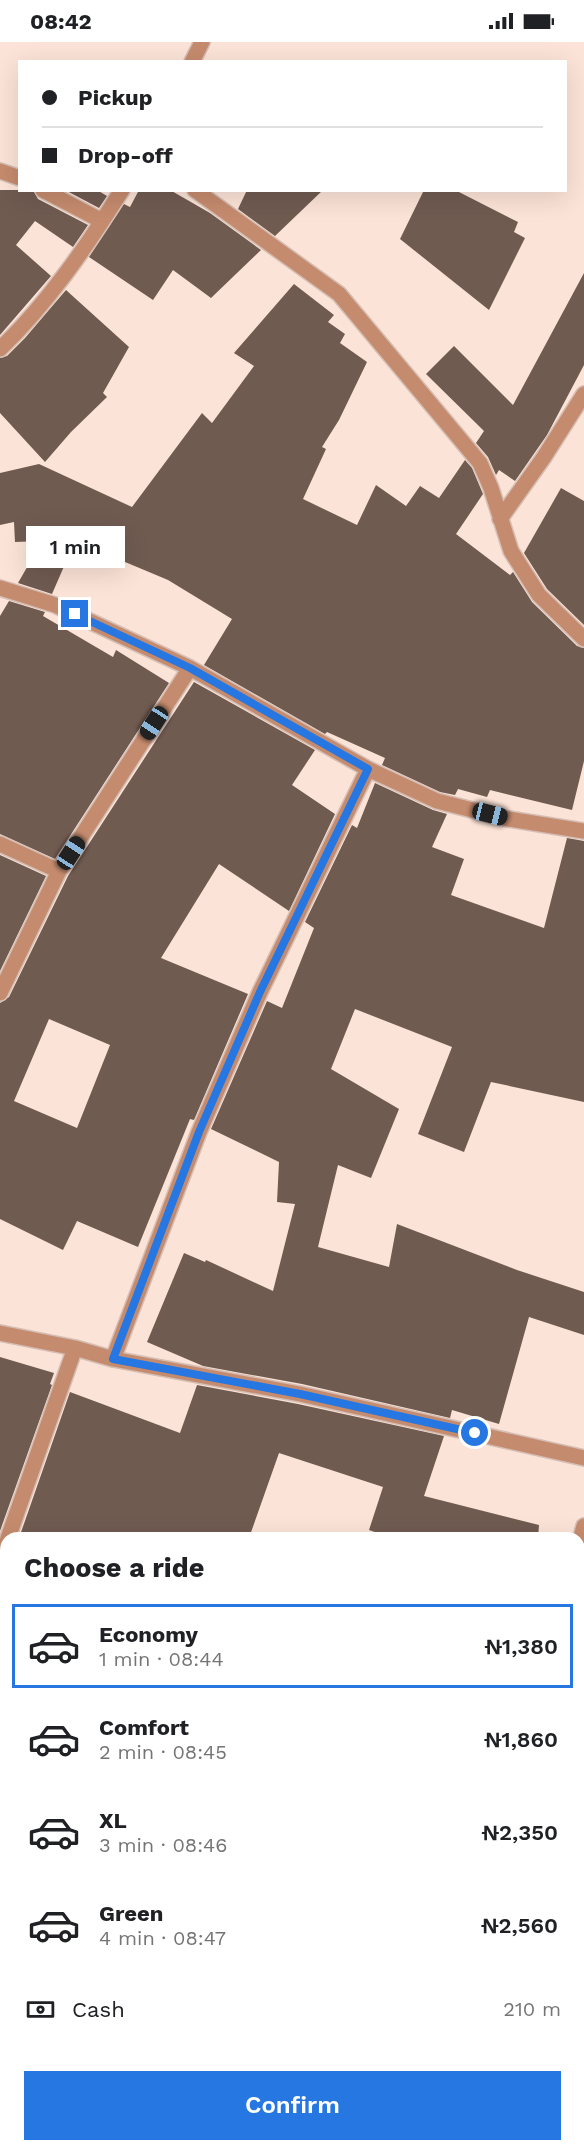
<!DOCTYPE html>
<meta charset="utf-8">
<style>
:root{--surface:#fff;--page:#f2f2f2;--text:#202124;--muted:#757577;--line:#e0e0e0;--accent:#2677e2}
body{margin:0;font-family:"Work Sans",sans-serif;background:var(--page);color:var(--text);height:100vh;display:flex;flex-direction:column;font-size:22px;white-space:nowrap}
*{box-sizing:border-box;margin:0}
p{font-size:20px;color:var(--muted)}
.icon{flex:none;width:33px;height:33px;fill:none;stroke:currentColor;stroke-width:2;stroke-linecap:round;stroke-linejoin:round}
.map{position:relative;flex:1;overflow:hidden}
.panel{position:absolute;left:0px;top:1490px;width:585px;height:620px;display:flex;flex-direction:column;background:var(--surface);border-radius:18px 18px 0 0;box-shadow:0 6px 24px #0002}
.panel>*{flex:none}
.guide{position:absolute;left:18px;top:18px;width:549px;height:132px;border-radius:0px;box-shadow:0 6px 24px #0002;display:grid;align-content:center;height:132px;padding:0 24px;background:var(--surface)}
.end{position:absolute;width:27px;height:27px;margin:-14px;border:8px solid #2677e2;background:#fff;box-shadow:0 0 0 3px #fff}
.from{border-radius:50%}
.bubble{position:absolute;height:42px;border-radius:0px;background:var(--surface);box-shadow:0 6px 24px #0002;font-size:20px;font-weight:600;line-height:42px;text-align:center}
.car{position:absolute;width:18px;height:36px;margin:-18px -9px;border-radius:8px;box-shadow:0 0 4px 2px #0007;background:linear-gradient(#222 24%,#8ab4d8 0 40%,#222 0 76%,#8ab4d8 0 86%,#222 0)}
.guide b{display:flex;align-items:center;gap:21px;height:57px;font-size:22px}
.guide b+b{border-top:2px solid var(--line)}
.guide i{width:15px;height:15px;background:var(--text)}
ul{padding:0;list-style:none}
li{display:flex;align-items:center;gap:18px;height:84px;margin:0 12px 9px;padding:0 12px;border:3px solid transparent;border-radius:0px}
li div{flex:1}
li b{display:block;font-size:22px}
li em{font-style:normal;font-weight:600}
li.selected{border-color:var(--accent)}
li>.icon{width:54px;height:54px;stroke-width:1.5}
h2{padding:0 24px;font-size:27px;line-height:72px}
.pay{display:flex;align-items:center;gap:15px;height:66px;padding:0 24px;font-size:22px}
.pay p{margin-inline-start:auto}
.primary-button{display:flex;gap:12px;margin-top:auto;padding:12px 24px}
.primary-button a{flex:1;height:69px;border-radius:0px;background:var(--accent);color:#fff;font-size:24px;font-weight:600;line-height:69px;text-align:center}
.status{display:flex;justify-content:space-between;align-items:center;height:42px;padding:0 30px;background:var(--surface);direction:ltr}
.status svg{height:16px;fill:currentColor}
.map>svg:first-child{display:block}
.building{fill:#705b51;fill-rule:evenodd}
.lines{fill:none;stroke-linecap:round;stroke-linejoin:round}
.street-casing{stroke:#d5beb4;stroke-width:18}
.street{stroke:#c58b6e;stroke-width:15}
.route{stroke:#2677e2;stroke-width:8}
</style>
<div class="status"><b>08:42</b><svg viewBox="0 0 49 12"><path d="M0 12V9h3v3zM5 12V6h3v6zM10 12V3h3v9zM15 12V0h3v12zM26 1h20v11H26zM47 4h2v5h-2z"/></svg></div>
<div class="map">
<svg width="584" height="2108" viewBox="0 0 584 2108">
<rect width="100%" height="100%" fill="#fce3d7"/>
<path class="building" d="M0 148H33L38 157 88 183 73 205 35 179 16 203 51 234 0 293Z
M65 148H97L107 154 99 166Z
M139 148H170L210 171 261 208 211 256 173 228 153 258 89 215 124 162 130 165Z
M247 148H323L275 194 238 167Z
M424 148H455L518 180 514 190 525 196 489 268 400 197Z
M584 231V323L547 393 515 439 499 428 496 433 488 415 476 401 484 389 426 332 454 304 513 363Z
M294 242 334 273 328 280 345 292 340 301 367 320 339 378 322 405 326 407 303 457 357 483 376 443 406 464 420 444 439 456 465 418 472 426 483 452 456 492 510 533 513 530 532 560 577 604 584 606V719L572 768 490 748 487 755 458 747 455 753 440 750 382 723 385 716 327 690 325 692 204 623 232 577 168 538 75 499 52 552 18 541 42 499 15 500 14 480 0 483V431L39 422 132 465 202 371 212 381 254 324 234 311Z
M66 248 129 305 103 351 107 355 71 390 45 420 0 371V316L7 314 25 296Z
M561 446 584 459V583L547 547 524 511Z
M9 559 45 570 43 574 113 615 116 608 169 641 55 817 0 792V574Z
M194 640 315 708 292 743 335 772 289 869 219 822 161 916 248 952 194 1078 190 1077 138 1205 77 1179 63 1208 0 1177V961L9 955 68 834ZM49 977 110 1003 77 1086 14 1059Z
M375 741 433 768 447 772 432 805 464 817 451 853 544 886 567 796 584 799V1060L491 1040 464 1110 418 1092 452 1005 355 967 331 1027 399 1067 371 1136 338 1123 318 1205 389 1225 397 1182 517 1228 584 1250V1293L529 1275 499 1382 452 1368 450 1376 302 1342 203 1324 147 1300 184 1211 205 1220 206 1218 273 1249 295 1162 277 1160 279 1120 211 1087 267 959 282 966 314 886 305 880 352 783 357 786Z
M0 813 46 834 0 929Z
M0 1315 54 1331 50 1342 52 1343 0 1489Z
M197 1343 298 1362 444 1394 424 1454 539 1483 538 1496H392L369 1488 383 1445 279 1411 249 1496H19L70 1350 180 1391Z"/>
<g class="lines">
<g class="street-casing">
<path id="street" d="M192 20 202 0
M0 129 20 136
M43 148 102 179
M195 148 339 252 480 421 491 446 511 509 539 553 584 597
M0 307C48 261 87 204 122 148
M500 477 544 415 584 352
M0 546 55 563 190 626 368 727 437 759 508 777 584 789
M0 802 59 829
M0 951 59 829 190 626
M0 1291 75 1306 113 1317 300 1352 584 1416
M113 1317 199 1090 260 950 368 727
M8 1496 75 1306
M579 1503 584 1484
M0 1519 6 1501
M0 1758 6 1760
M579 1889 584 1887
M0 2048 6 2053
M67 2103 73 2108
M349 2108 351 2103"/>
</g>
<use href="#street" class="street"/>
</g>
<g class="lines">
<path class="route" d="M75 572 190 626 368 727 260 950 199 1090 113 1317 300 1352 475 1391"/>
</g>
</svg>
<i class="end from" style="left:475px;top:1391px"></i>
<i class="end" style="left:75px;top:572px"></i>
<div class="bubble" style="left:26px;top:484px;width:99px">1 min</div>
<i class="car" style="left:154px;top:681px;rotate:213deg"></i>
<i class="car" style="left:490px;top:772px;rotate:104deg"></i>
<i class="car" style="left:71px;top:811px;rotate:33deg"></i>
<div class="guide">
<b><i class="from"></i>Pickup</b>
<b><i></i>Drop-off</b>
</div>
<section class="panel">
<h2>Choose a ride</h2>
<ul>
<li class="selected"><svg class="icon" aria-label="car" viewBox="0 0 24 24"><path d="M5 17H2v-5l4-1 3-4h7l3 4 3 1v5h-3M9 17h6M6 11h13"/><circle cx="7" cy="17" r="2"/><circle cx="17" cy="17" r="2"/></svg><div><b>Economy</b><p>1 min · 08:44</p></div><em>₦1,380</em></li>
<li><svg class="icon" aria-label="car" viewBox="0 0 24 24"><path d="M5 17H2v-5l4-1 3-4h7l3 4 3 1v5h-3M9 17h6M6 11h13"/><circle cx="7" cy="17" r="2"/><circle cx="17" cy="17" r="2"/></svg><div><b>Comfort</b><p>2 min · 08:45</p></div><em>₦1,860</em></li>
<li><svg class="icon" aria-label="car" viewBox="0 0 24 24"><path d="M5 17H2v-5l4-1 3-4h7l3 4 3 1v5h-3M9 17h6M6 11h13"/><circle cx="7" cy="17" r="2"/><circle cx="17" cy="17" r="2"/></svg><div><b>XL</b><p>3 min · 08:46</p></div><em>₦2,350</em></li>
<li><svg class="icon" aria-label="car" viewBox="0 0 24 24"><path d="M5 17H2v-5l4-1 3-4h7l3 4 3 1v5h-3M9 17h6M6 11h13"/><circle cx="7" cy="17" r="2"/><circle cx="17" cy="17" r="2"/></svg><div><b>Green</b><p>4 min · 08:47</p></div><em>₦2,560</em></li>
</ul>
<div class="pay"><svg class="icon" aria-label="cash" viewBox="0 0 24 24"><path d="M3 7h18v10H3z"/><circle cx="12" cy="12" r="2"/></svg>Cash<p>210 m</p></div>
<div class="primary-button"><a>Confirm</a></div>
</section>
</div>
